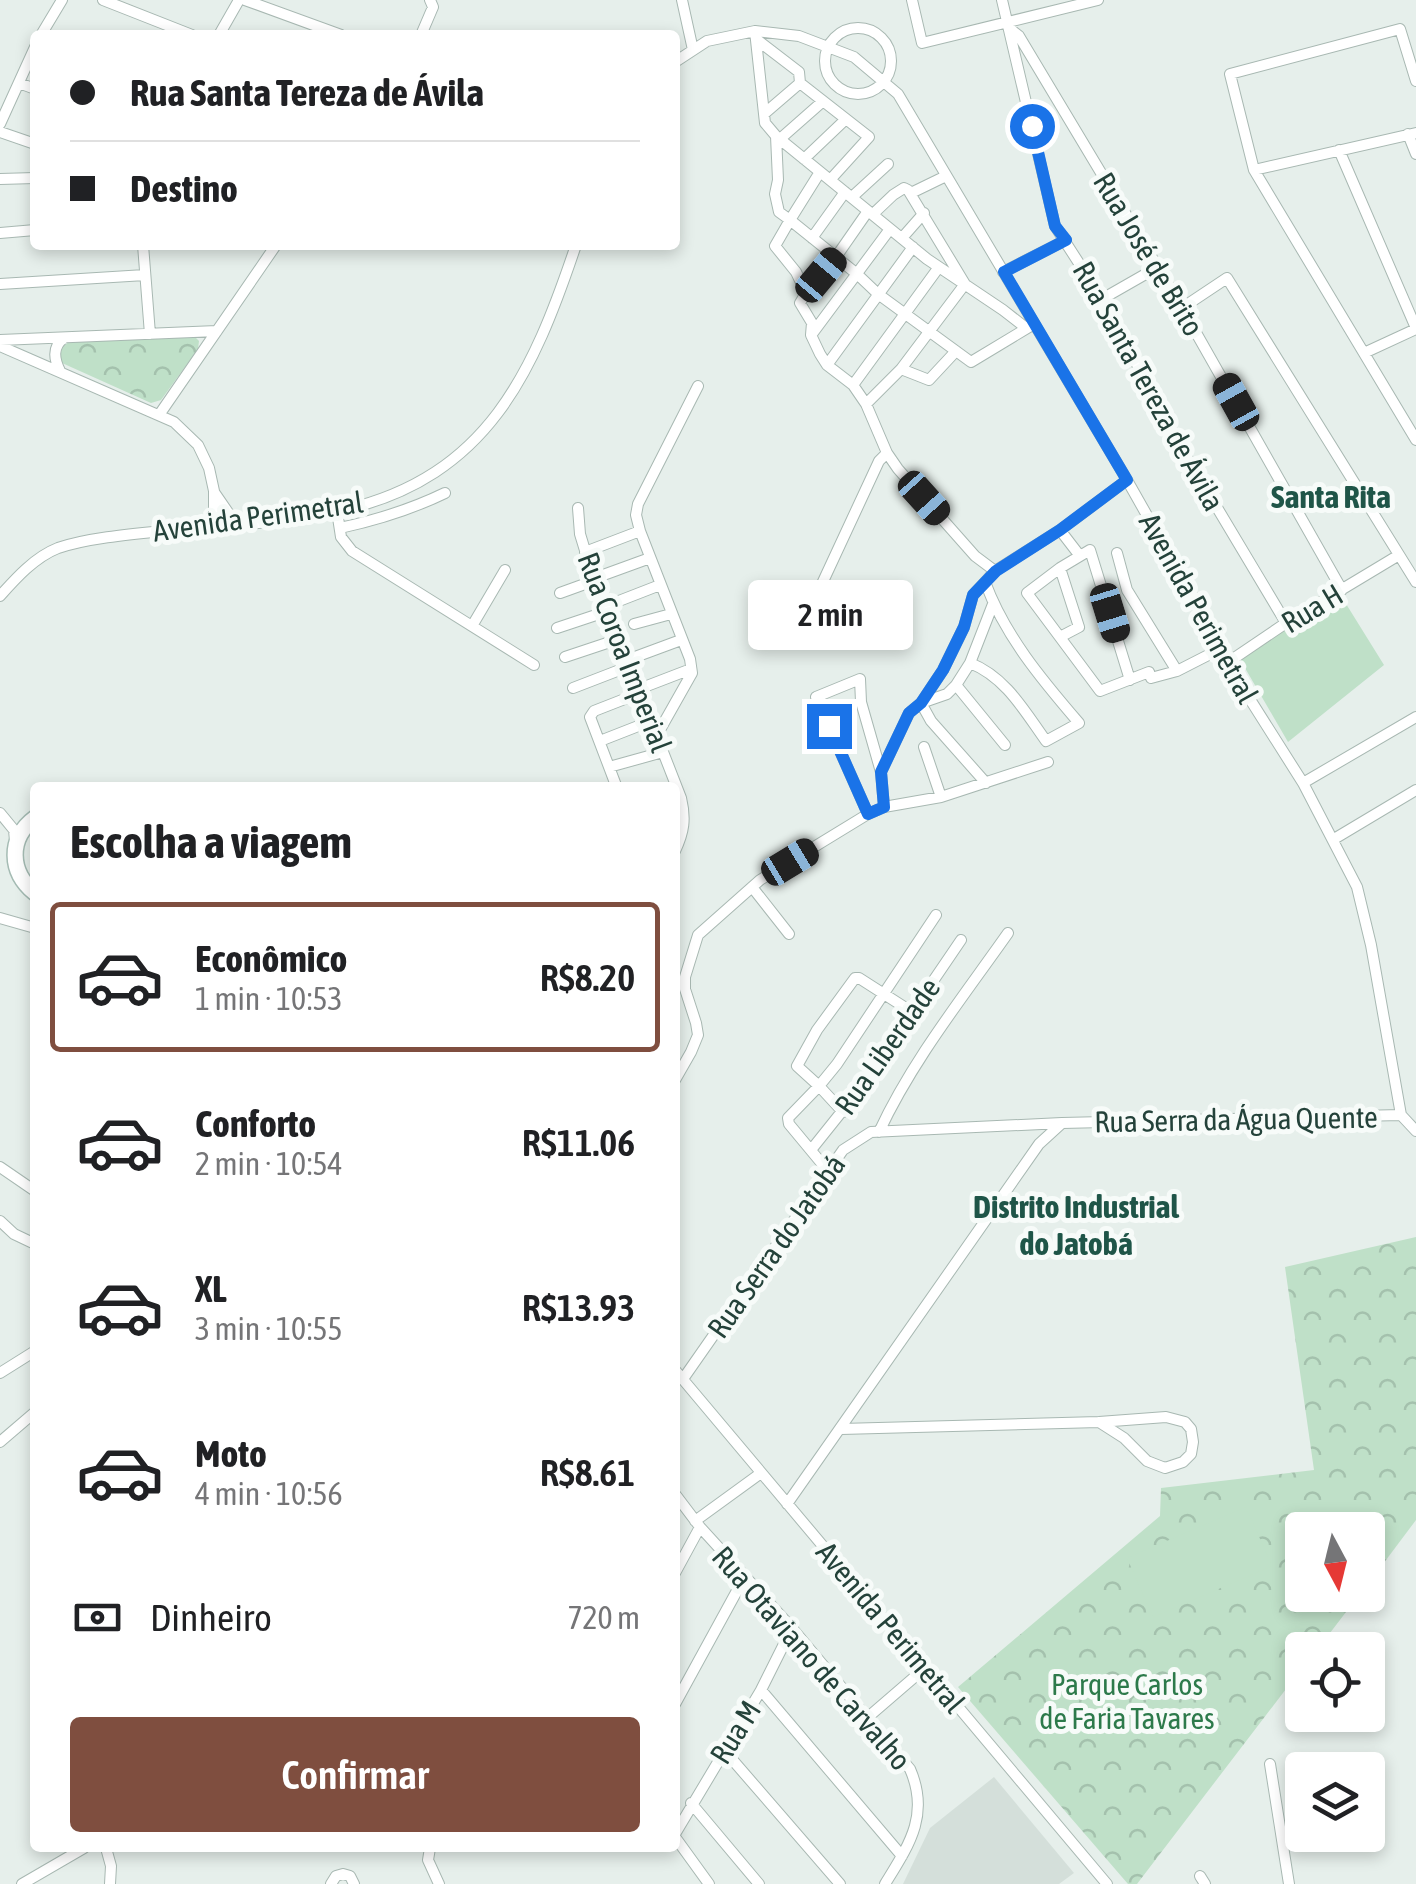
<!DOCTYPE html>
<html lang="pt">
<meta charset="utf-8">
<style>
:root{--surface:#fff;--page:#f6f6f6;--text:#202124;--muted:#757577;--line:#e0e0e0;--accent:#7f4e3f}
body{margin:0;font-family:"Asap Condensed",sans-serif;background:var(--page);color:var(--text);height:100vh;display:flex;flex-direction:column;font-size:38px;white-space:nowrap}
*{box-sizing:border-box;margin:0}
p{font-size:32px;color:var(--muted)}
.icon{flex:none;width:55px;height:55px;fill:none;stroke:currentColor;stroke-width:2;stroke-linecap:round;stroke-linejoin:round}
.map{position:relative;flex:1;overflow:hidden}
.panel{position:absolute;left:30px;top:782px;width:650px;height:1070px;display:flex;flex-direction:column;background:var(--surface);border-radius:10px;box-shadow:0 5px 15px #0003}
.panel>*{flex:none}
.top-card{position:absolute;left:30px;top:30px;width:650px;height:220px;border-radius:10px;box-shadow:0 5px 15px #0003;display:grid;align-content:center;height:220px;padding:0 40px;background:var(--surface)}
.needle{width:65px;rotate:173deg}
.controls{position:absolute;left:1285px;top:1512px;display:grid;gap:20px}
.controls a{display:grid;place-items:center;width:100px;height:100px;border-radius:10px;background:var(--surface);box-shadow:0 5px 15px #0003;font-size:50px}
.end{position:absolute;width:45px;height:45px;margin:-22px;border:12px solid #1a73e8;background:#fff;box-shadow:0 0 0 5px #fff}
.from{border-radius:50%}
.bubble{position:absolute;height:70px;border-radius:10px;background:var(--surface);box-shadow:0 5px 15px #0003;font-size:32px;font-weight:600;line-height:70px;text-align:center}
.car{position:absolute;width:30px;height:60px;margin:-30px -15px;border-radius:12px;box-shadow:0 0 8px 2px #0007;background:linear-gradient(#222 24%,#8ab4d8 0 40%,#222 0 76%,#8ab4d8 0 86%,#222 0)}
.top-card b{display:flex;align-items:center;gap:35px;height:95px;font-size:38px}
.top-card b+b{border-top:2px solid var(--line)}
.top-card i{width:25px;height:25px;background:var(--text)}
ul{padding:0;list-style:none}
li{display:flex;align-items:center;gap:30px;height:150px;margin:0 20px 15px;padding:0 20px;border:5px solid transparent;border-radius:10px}
li div{flex:1}
li b{display:block;font-size:38px}
li em{font-style:normal;font-weight:600}
li.on{border-color:var(--accent)}
li>.icon{width:90px;height:90px;stroke-width:1.5}
h2{padding:0 40px;font-size:45px;line-height:120px}
.pay{display:flex;align-items:center;gap:25px;height:110px;padding:0 40px;font-size:38px}
.pay p{margin-inline-start:auto}
.primary-button{display:flex;gap:20px;margin-top:auto;padding:20px 40px}
.primary-button a{flex:1;height:115px;border-radius:10px;background:var(--accent);color:#fff;font-size:40px;font-weight:600;line-height:115px;text-align:center}
.map>svg:first-child{display:block}
.built{fill:#d4dfda}
.park{fill:url(#park-crowns)}
.garden{fill:#bfe0c8}
.lines{fill:none;stroke-linecap:round;stroke-linejoin:round}
.street-casing{stroke:#a8b8b2;stroke-width:12}
.secondary-casing{stroke:#a4bbb3;stroke-width:18}
.street{stroke:#fff;stroke-width:10}
.secondary{stroke:#fff;stroke-width:15}
.route{stroke:#1a73e8;stroke-width:12}
.labels{text-anchor:middle;dominant-baseline:central;stroke-width:10;stroke-linejoin:round;paint-order:stroke}
.street-label{font-size:30px;fill:#24423a;stroke:#f7fbf9}
.park-label{font-size:30px;fill:#2d7a4b;stroke:#f7fbf9}
.neighbourhood-label{font-size:32px;font-weight:bold;fill:#1f5548;stroke:#f7fbf9}
</style>
<div class="map">
<svg width="1416" height="1884" viewBox="0 0 1416 1884">
<defs>
<pattern id="park-crowns" width="20" height="18" patternUnits="userSpaceOnUse" patternTransform="scale(2.5)"><rect width="20" height="18" fill="#bfe0c8"/><path d="M2 6a3 3 0 1 1 6 0M12 15a3 3 0 1 1 6 0" fill="none" stroke="#a4c1ad"/></pattern>
</defs>
<rect width="100%" height="100%" fill="#e6efeb"/>
<path class="built" d="M994 1777 1074 1873 1059 1884H903L930 1828Z"/>
<path class="park" d="M195 337 199 341 198 349 161 400 151 403 62 363 59 357 62 347 69 342Z
M1416 1237V1520L1368 1584V1530H1302V1595H1359L1317 1650H1302V1668L1137 1884H1128L958 1687 1160 1516 1161 1488 1314 1470 1285 1267Z"/>
<path class="garden" d="M1343 599 1384 665 1288 742 1238 656Z
M1246 1507 1272 1566 1153 1617 1127 1558Z"/>
<g class="lines">
<g class="street-casing">
<path id="street" d="M103 0 192 35
M245 0 341 35
M682 0 693 50
M912 0 922 43 1098 0
M1002 0 1055 226 1102 299 1182 449 1286 623
M825 61a33 33 0 1 1 66 0a33 33 0 1 1-66 0Z
M1009 28 1019 36 1182 308 1342 590
M755 31 765 123 776 136 778 180 775 194 779 212 790 220 775 246 796 272 806 293 800 303 812 323 811 335 820 354 827 365 853 385 866 404 887 453
M41 35 62 0
M219 35 239 0
M421 35 433 7 430 0
M756 39 799 72 800 83 869 137 830 180
M675 62 707 41 755 31 799 36 854 57 898 94 1127 480 1222 648 1227 663 1303 783 1357 887 1371 945 1401 1115
M1416 81 1400 29 1230 74 1254 170 1416 440
M19 83 35 89
M764 114 800 83
M0 124 35 47
M0 132 35 144
M1408 134 1416 154
M776 136 927 259 1003 310 1026 328
M780 139 822 102
M1339 150 1416 328
M804 159 846 119
M1254 170 1416 133
M820 172 790 220 857 274 878 294 971 362 1034 324
M0 179 35 178
M911 193 946 176
M852 197 888 164
M0 233 35 230
M812 238 845 192
M902 238 924 213
M143 245 150 334
M1003 272 1066 240
M0 284 145 275
M806 293 836 257 868 211
M1102 299 1158 267
M1182 308 1227 278 1416 582
M812 334 890 229
M0 340 217 331
M0 346 174 422 198 445 209 468 214 491V526
M1364 353 1416 329
M827 365 913 247
M901 369 929 380 956 351
M60 371C54 359 52 347 64 338
M853 385 939 267
M866 404 901 369 965 284 908 190 904 188 893 195 873 214
M159 415 276 245
M214 492 236 524
M578 508 580 534 587 557 681 798C686 819 684 832 675 851
M337 511 341 537 352 551 534 665
M340 528C377 520 410 510 445 493
M1060 530 1080 556
M585 552 640 531
M1117 553 1127 590 1177 671 1222 648
M595 578 650 558
M560 593 596 580
M0 596C16 578 35 557 58 548 87 538 132 534 163 531 223 525 286 524 344 510 488 476 533 373 576 245
M606 606 660 585
M634 624 671 614
M472 626 505 570
M812 627 820 588 879 461 887 453 898 469 975 556 995 571
M557 628 608 611
M1060 637 1079 627 1060 568
M565 657 619 639
M627 660 681 640
M970 663C1006 677 1025 712 1046 741L1079 723C1042 680 1005 636 985 582
M1227 663 1286 623 1399 555
M1130 680 1090 550 1060 568 1027 593 1100 691 1149 672 1151 678 1177 671
M956 685 1005 745
M573 688 630 666
M639 689 691 669
M657 735 692 673 690 659 640 531 636 515 638 504 698 386
M600 741 651 721
M924 747 941 797
M609 767 663 752
M986 783 931 721 921 703 943 670 964 627 973 595 985 582 995 571 1060 530 1127 480
M1303 783 1416 717
M617 788 590 717 594 711 640 693
M884 807 881 772 909 713 921 703 947 694 956 685 970 663 993 604
M0 813 14 830 15 841
M868 814 816 697 860 679 861 702 881 772
M1334 839 1416 790
M752 887 789 934
M0 918 35 928
M675 1080 691 1052 698 1035 696 1023 685 989V977L698 935 760 880 868 814 884 807 941 797 1048 762
M843 1112 819 1086 797 1066 817 1030 855 978H859L912 1012
M1401 1115 1416 1131
M879 1132C912 1061 963 997 1008 933
M811 1150 859 1090 961 940
M0 1167 35 1191
M828 1171 789 1124 788 1118 819 1086 837 1064 936 915
M0 1221 14 1234 35 1244
M675 1370 1107 1884
M0 1373 35 1351
M683 1379 843 1150 871 1132 1062 1123
M841 1429 1099 1422 1166 1417 1185 1422 1191 1429 1193 1442 1191 1454 1183 1462 1165 1468 1147 1461 1124 1438 1099 1422
M0 1442 35 1412
M675 1494 700 1527 792 1628 910 1769C930 1815 909 1845 885 1884
M787 1504 1039 1144 1062 1123 1401 1115
M695 1521 761 1473
M675 1573 700 1527
M761 1690 902 1856
M675 1704 744 1578
M867 1718 925 1668
M724 1750 840 1884
M1270 1764 1289 1884
M691 1803 759 1884
M675 1834 761 1690 792 1628
M675 1837 709 1884
M106 1848 111 1866 110 1884
M430 1848 428 1860 439 1884
M1200 1876 1205 1884
M22 1884 84 1848
M331 1884 336 1876 343 1874 350 1876 354 1884"/>
</g>
<g class="secondary-casing">
<path id="secondary" d="M35 818C8 838 9 872 35 893"/>
</g>
<use href="#street" class="street"/>
<use href="#secondary" class="secondary"/>
</g>
<g class="lines">
<path class="route" d="M829 726 868 814 884 807 881 772 909 713 921 703 943 670 964 627 973 595 996 571 1060 530 1127 480 1004 272 1066 240 1055 226 1032 126"/>
</g>
<g class="labels">
<g class="street-label">
<text transform="translate(1149 254) rotate(59)">Rua José de Brito</text>
<text transform="translate(1149 386) rotate(61)">Rua Santa Tereza de Ávila</text>
<text transform="translate(258 516) rotate(-8)">Avenida Perimetral</text>
<text transform="translate(1199 608) rotate(61)">Avenida Perimetral</text>
<text transform="translate(1312 608) rotate(-31)">Rua H</text>
<text transform="translate(625 652) rotate(69)">Rua Coroa Imperial</text>
<text transform="translate(887 1046) rotate(-55)">Rua Liberdade</text>
<text transform="translate(1236 1119) rotate(-1)">Rua Serra da Água Quente</text>
<text transform="translate(776 1246) rotate(-55)">Rua Serra do Jatobá</text>
<text transform="translate(891 1627) rotate(50)">Avenida Perimetral</text>
<text transform="translate(812 1658) rotate(49)">Rua Otaviano de Carvalho</text>
<text transform="translate(735 1732) rotate(-58)">Rua M</text>
</g>
<g class="park-label">
<text x="1127" y="1684">Parque Carlos<tspan x="1127" dy="34">de Faria Tavares</tspan></text>
</g>
<g class="neighbourhood-label">
<text x="1331" y="496">Santa Rita</text>
<text x="1076" y="1206">Distrito Industrial<tspan x="1076" dy="37">do Jatobá</tspan></text>
</g>
</g>
</svg>
<div class="controls">
<a><svg class="needle" viewBox="-14 -14 28 28"><path d="M0-13l5 13h-10z" fill="#e53935"/><path d="M0 13l5-13h-10z" fill="#757577"/></svg></a>
<a><svg class="icon" aria-label="locate" viewBox="0 0 24 24"><circle cx="12" cy="12" r="6"/><path d="M12 2v4M12 18v4M2 12h4M18 12h4"/></svg></a>
<a><svg class="icon" aria-label="layers" viewBox="0 0 24 24"><path d="M12 4l9 5-9 5-9-5zM3 14l9 5 9-5"/></svg></a>
</div>
<i class="end from" style="left:1032px;top:126px"></i>
<i class="end" style="left:829px;top:726px"></i>
<div class="bubble" style="left:748px;top:580px;width:165px">2 min</div>
<i class="car" style="left:821px;top:275px;rotate:40deg"></i>
<i class="car" style="left:1236px;top:402px;rotate:331deg"></i>
<i class="car" style="left:924px;top:498px;rotate:138deg"></i>
<i class="car" style="left:1110px;top:613px;rotate:163deg"></i>
<i class="car" style="left:790px;top:862px;rotate:59deg"></i>
<div class="top-card">
<b><i class="from"></i>Rua Santa Tereza de Ávila</b>
<b><i></i>Destino</b>
</div>
<section class="panel">
<h2>Escolha a viagem</h2>
<ul>
<li class="on"><svg class="icon" aria-label="car" viewBox="0 0 24 24"><path d="M5 17H2v-5l4-1 3-4h7l3 4 3 1v5h-3M9 17h6M6 11h13"/><circle cx="7" cy="17" r="2"/><circle cx="17" cy="17" r="2"/></svg><div><b>Econômico</b><p>1 min · 10:53</p></div><em>R$8.20</em></li>
<li><svg class="icon" aria-label="car" viewBox="0 0 24 24"><path d="M5 17H2v-5l4-1 3-4h7l3 4 3 1v5h-3M9 17h6M6 11h13"/><circle cx="7" cy="17" r="2"/><circle cx="17" cy="17" r="2"/></svg><div><b>Conforto</b><p>2 min · 10:54</p></div><em>R$11.06</em></li>
<li><svg class="icon" aria-label="car" viewBox="0 0 24 24"><path d="M5 17H2v-5l4-1 3-4h7l3 4 3 1v5h-3M9 17h6M6 11h13"/><circle cx="7" cy="17" r="2"/><circle cx="17" cy="17" r="2"/></svg><div><b>XL</b><p>3 min · 10:55</p></div><em>R$13.93</em></li>
<li><svg class="icon" aria-label="car" viewBox="0 0 24 24"><path d="M5 17H2v-5l4-1 3-4h7l3 4 3 1v5h-3M9 17h6M6 11h13"/><circle cx="7" cy="17" r="2"/><circle cx="17" cy="17" r="2"/></svg><div><b>Moto</b><p>4 min · 10:56</p></div><em>R$8.61</em></li>
</ul>
<div class="pay"><svg class="icon" aria-label="cash" viewBox="0 0 24 24"><path d="M3 7h18v10H3z"/><circle cx="12" cy="12" r="2"/></svg>Dinheiro<p>720 m</p></div>
<div class="primary-button"><a>Confirmar</a></div>
</section>
</div>
